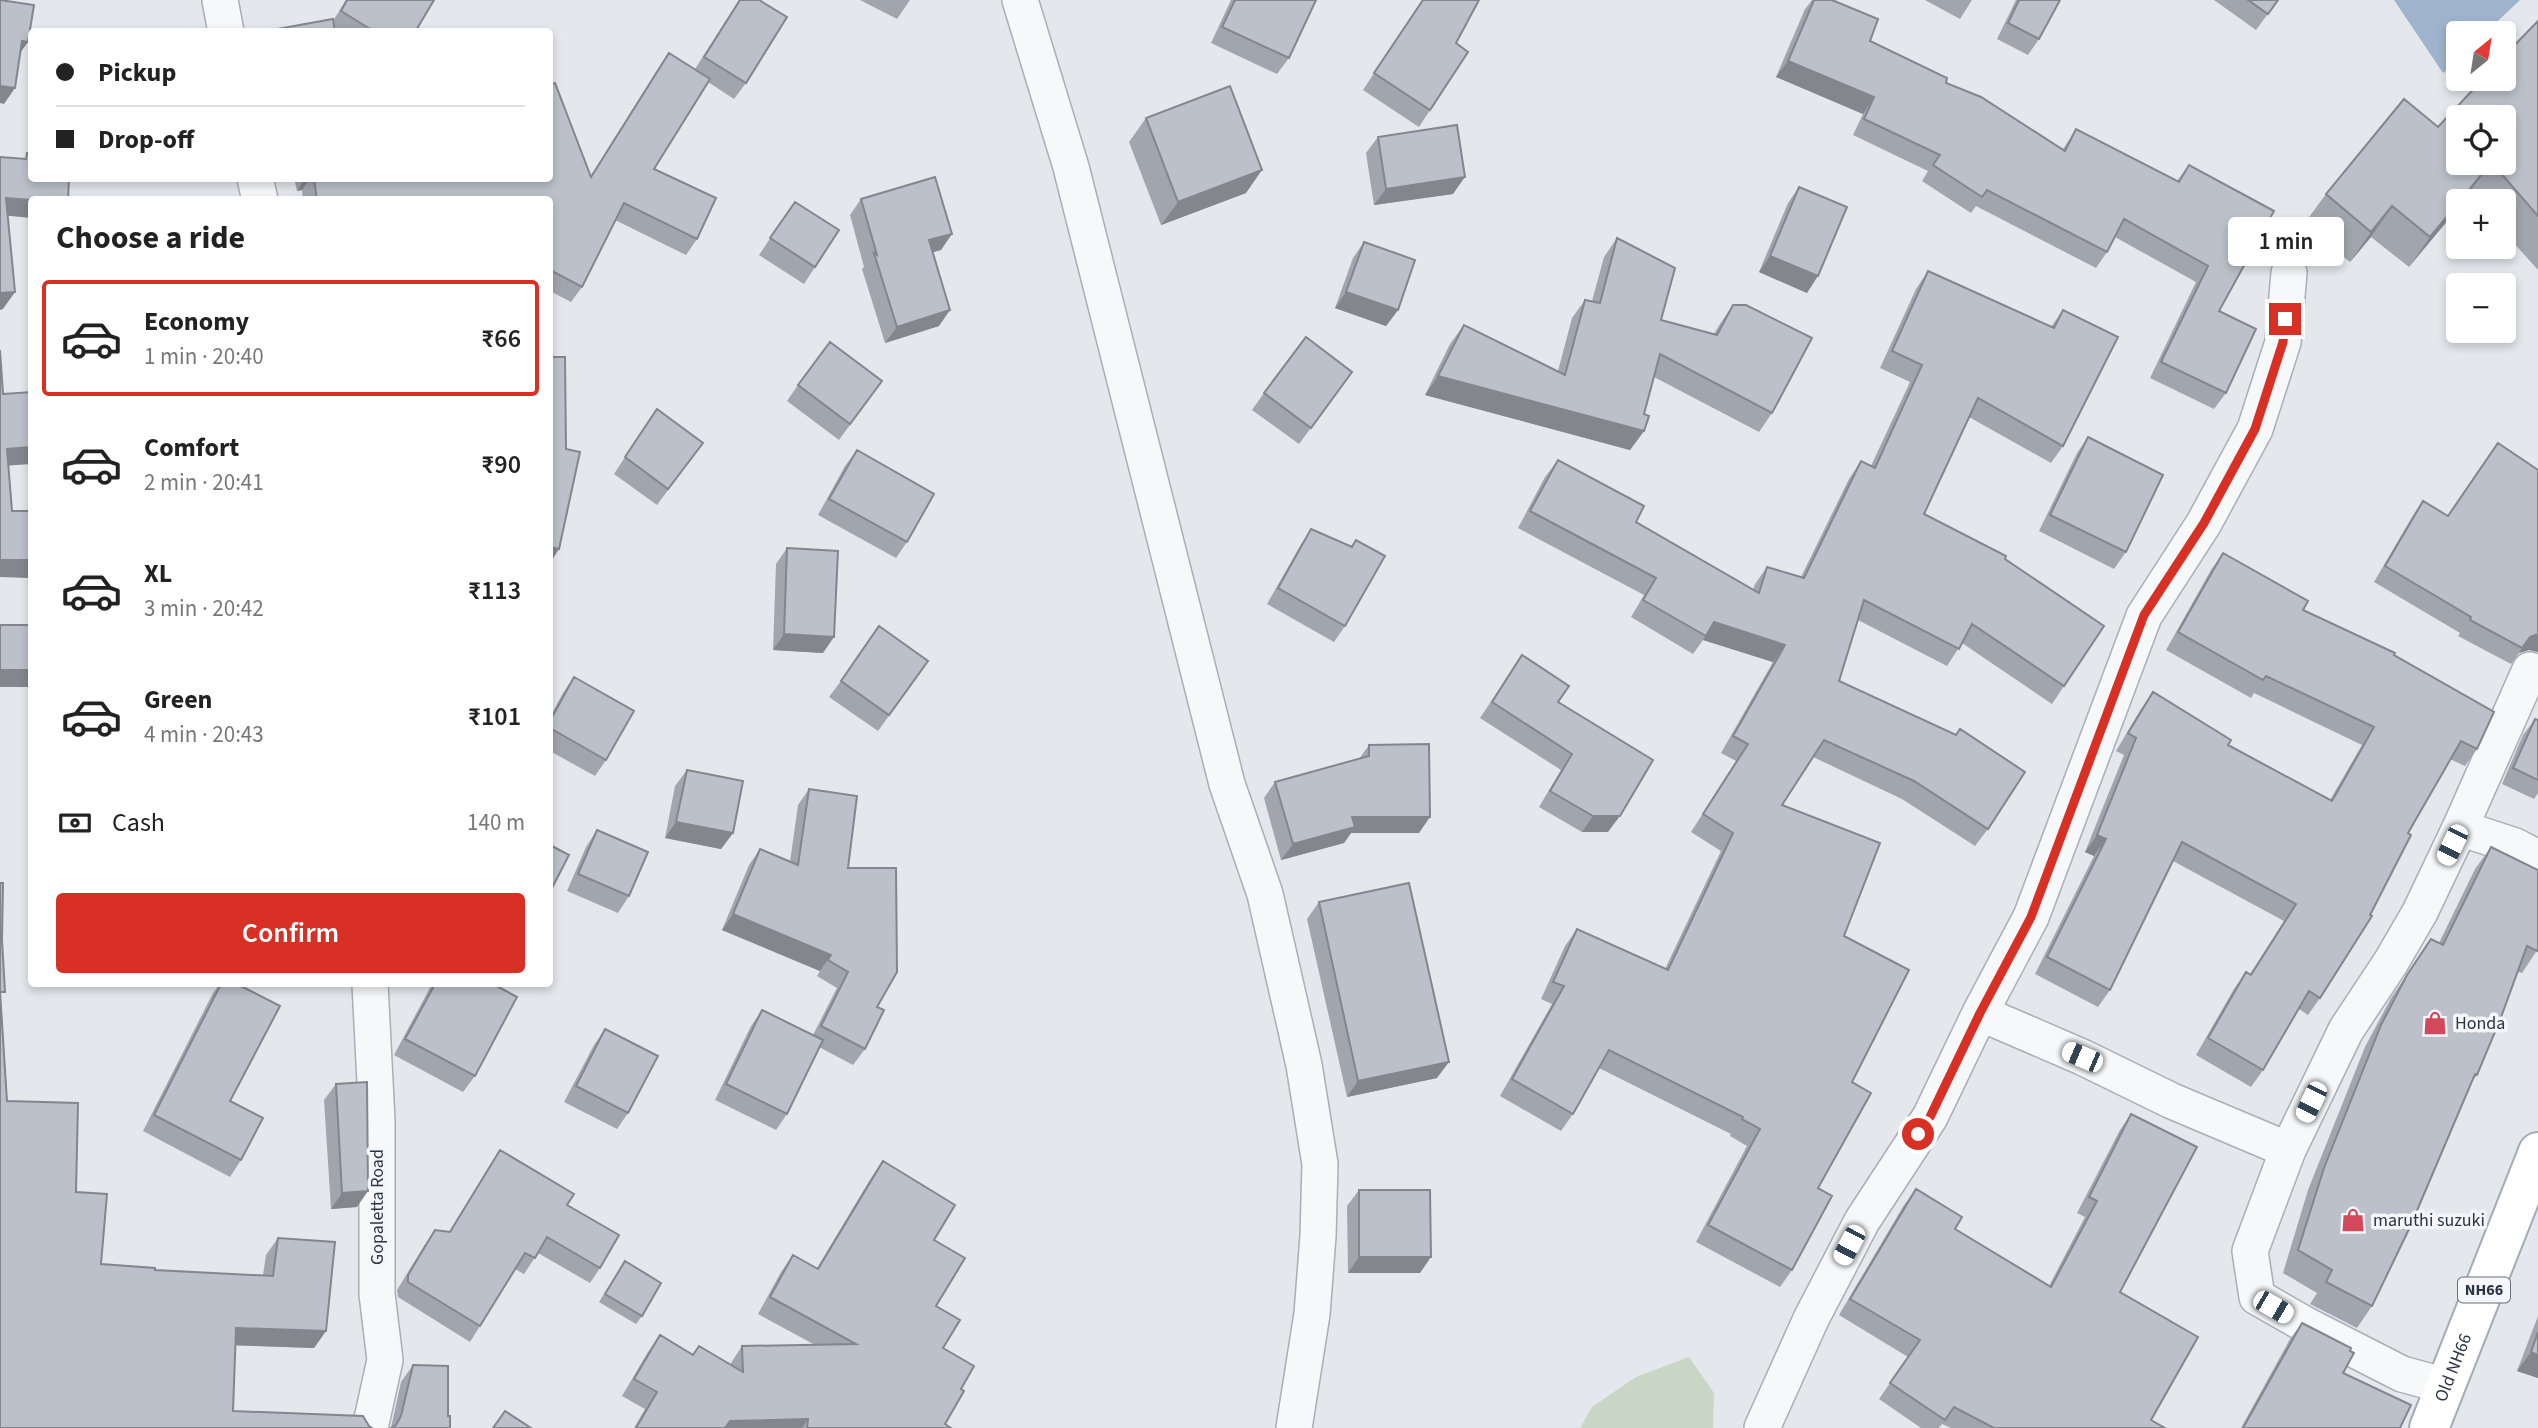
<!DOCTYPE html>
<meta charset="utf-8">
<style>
:root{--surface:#fff;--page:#f6f6f6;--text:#222;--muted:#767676;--line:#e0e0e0;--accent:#d93025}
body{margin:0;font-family:"Source Sans 3",sans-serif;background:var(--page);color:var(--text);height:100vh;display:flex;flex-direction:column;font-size:26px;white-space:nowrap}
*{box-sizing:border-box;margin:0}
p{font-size:23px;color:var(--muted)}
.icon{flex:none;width:38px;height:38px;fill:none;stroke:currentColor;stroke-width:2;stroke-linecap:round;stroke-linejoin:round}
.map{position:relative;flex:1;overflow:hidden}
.panel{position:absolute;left:28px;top:196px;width:525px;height:791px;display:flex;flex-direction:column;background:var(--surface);border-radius:7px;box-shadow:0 4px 10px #0003}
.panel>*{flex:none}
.guide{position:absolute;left:28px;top:28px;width:525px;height:154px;border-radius:7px;box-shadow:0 4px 10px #0003;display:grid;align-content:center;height:154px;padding:0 28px;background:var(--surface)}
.needle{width:46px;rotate:30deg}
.fabs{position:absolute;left:2446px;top:21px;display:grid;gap:14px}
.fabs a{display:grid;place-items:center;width:70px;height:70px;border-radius:7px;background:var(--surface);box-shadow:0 4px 10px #0003;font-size:35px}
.end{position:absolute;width:32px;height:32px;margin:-16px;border:9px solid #d93025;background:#fff;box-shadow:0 0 0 4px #fff}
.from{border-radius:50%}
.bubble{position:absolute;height:49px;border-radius:7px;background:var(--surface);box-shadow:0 4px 10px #0003;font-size:23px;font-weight:600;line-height:49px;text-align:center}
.car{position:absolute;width:21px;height:42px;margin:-21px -10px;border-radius:9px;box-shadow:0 0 5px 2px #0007;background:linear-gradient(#fff 24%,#345 0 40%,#fff 0 76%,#345 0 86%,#fff 0)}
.guide b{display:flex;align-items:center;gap:24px;height:66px;font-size:26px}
.guide b+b{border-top:2px solid var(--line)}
.guide i{width:18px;height:18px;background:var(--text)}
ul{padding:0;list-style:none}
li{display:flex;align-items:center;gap:21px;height:116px;margin:0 14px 10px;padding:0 14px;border:4px solid transparent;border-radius:7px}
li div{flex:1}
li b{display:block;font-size:26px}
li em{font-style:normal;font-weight:600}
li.active{border-color:var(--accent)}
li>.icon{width:63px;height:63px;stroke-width:1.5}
h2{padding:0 28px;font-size:32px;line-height:84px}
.pay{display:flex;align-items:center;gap:18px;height:77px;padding:0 28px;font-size:26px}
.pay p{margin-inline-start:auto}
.primary-button{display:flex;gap:14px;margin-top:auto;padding:14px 28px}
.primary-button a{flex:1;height:80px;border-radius:7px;background:var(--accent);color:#fff;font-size:28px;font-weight:600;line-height:80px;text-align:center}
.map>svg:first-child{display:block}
.green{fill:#c9d6c5}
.water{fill:#9fb4cc}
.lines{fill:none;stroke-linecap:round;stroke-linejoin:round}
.street-casing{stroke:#a9aeb7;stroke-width:38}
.primary-casing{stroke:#a3abb8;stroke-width:42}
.street{stroke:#f7f8fa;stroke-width:35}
.primary{stroke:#fff;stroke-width:38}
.wall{fill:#a1a5ae}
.shaded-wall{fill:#83868d}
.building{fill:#bbc0ca;stroke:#83868d;stroke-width:2}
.route{stroke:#d93025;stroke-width:9}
.labels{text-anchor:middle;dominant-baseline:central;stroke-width:7;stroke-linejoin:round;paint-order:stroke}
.shield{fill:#f4f6f9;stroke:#676e7b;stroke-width:2}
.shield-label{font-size:16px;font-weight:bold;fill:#2b3445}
.poi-label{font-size:18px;fill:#2b3445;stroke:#f4f6f9;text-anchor:start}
.street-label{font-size:18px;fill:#2b3445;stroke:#f4f6f9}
</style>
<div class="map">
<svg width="2538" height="1428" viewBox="0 0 2538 1428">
<rect width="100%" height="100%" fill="#e4e7ec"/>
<path class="green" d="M1689 1357 1714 1393 1713 1428H1580L1592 1407 1636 1377Z"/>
<path class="water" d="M2394 0H2520L2485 33H2459V59L2443 73Z"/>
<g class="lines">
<g class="street-casing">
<path id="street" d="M220 0 226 32
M1020 0 1071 167 1227 784 1265 894 1304 1065 1320 1164 1318 1236 1312 1314 1294 1428
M255 178 260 200
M2460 828 2530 670
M1980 1013 2082 1057 2172 1101 2288 1150
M2446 1386 2402 1374 2306 1325 2257 1297 2250 1251 2288 1150 2346 1030 2391 962 2420 912 2460 828 2515 846 2538 858
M370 1428 385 1360 377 1294V1121L370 984
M1762 1428 1811 1319 1862 1221 1930 1117 1980 1013 2031 917 2144 616 2204 523 2255 429 2283 342 2289 273"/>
</g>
<g class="primary-casing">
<g id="primary">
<path id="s1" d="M2429 1428 2538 1152"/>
</g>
</g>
<use href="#street" class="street"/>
<use href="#primary" class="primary"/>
</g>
<path class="wall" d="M346 0H434L415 32H337L335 30V32H275L277 29 333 21Z
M739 0H759L746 83 734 99 708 82 654 169 697 239 686 255 615 220 582 287 571 302 550 291V200H303L302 190 297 191 294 178 591 176 658 69 669 53 695 69Z
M860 0H910L897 19Z
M1231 0H1316L1289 58 1277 74 1211 43Z
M1422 0H1479L1456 43 1430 110 1419 127 1363 90Z
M1812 0H1832L1870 41 1946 83 2063 149 2076 129 2177 181 2189 165 2219 311 2226 393 2214 409 2150 378 2196 282 2115 237 2107 252 2096 268 1976 206 1971 213 1922 181 1928 171 1853 135 1863 114 1776 77 1805 9Z
M1925 0H1972L1960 19Z
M2016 0H2060L2039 39 2028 55 1997 39Z
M2214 0H2278L2256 30Z
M2538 21V270L2504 232V201H2478L2470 193 2463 201H2459L2409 267 2371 237 2350 262 2304 224 2326 194 2438 127Z
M1146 118 1246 193 1161 225 1129 142Z
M1378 137 1453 194 1374 205 1366 153Z
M1799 187 1807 293 1759 272 1788 203Z
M861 199 941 250 933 252 939 326 885 343 862 269 864 267 850 215Z
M795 202 815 267 804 284 759 255Z
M1617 238 1661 320 1714 334 1720 324 1733 305 1772 413 1759 432 1654 377 1644 414V431L1630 450 1425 395 1450 344 1464 325 1558 371 1572 318 1585 300 1592 301 1604 257Z
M1364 242 1398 310 1386 326 1335 308 1353 258Z
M1928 271 2051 327 2063 310V446L2051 463 1969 417 1924 514 2005 559 2104 626 2052 704 1962 643 1947 666 1858 620 1839 681 1988 829 1975 846 1902 799 1813 757 1782 805 1844 936 1852 1082 1792 1270 1780 1287 1696 1242 1747 1146 1730 1136 1731 1134 1599 1068 1573 1114 1561 1131 1500 1096 1552 1004 1541 999 1565 946 1577 929 1665 969 1721 851 1691 832 1736 761 1721 753 1773 662 1703 640 1693 654 1631 617 1644 595 1518 528 1545 477 1558 460 1636 522 1753 590 1755 584 1767 567 1801 577 1849 479 1861 461 1871 466 1910 382 1880 368 1916 289Z
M1352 372 1299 444 1252 410 1264 393Z
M882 381 839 440 787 401 798 385Z
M646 425 703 443 657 505 614 474Z
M2088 437 2126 552 2114 569 2039 531 2077 453Z
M857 450 907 542 896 558 818 515 845 466Z
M2538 470V652L2529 650 2519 653 2511 664 2458 636 2460 633 2374 582 2412 517 2423 501 2448 516Z
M1311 529 1351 546 1356 540 1345 626 1334 642 1267 604 1300 546Z
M787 548 823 653 773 650 776 564Z
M2223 553 2303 610 2394 655 2477 749 2465 766 2450 759 2408 833 2320 998 2308 1015 2299 1009 2263 1070 2251 1087 2196 1055 2234 989 2246 972 2250 974 2284 921 2173 861 2110 990 2098 1007 2035 974 2094 856 2085 852 2124 755 2116 751 2141 709 2153 692 2228 745 2330 800 2362 745 2254 693 2251 698 2166 650 2211 570Z
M1522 655 1558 702 1608 832H1582L1539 807 1561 770 1480 718Z
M928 661 878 731 829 697 841 681Z
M574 677 606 760 595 776 550 751V717L563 693Z
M2535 719 2538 720V793L2534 799 2502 784 2523 735Z
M1369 745 1419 833H1351L1344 843 1281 860 1264 798 1275 782 1359 759Z
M687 770 733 833 721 849 665 838 675 786Z
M809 789 848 868 877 1007 865 1049 853 1065 819 1047 787 1114 776 1130 715 1100 751 1026 762 1010 813 1035 837 988 817 976 820 971 722 930 749 865 760 849 790 862 798 805Z
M597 830 629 896 618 913 567 891 586 847Z
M2491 847 2538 949 2522 973 2518 972 2477 1075 2470 1084 2372 1306 2357 1328 2310 1304 2317 1293 2283 1273 2308 1190 2365 1047 2391 998 2431 939 2439 943 2475 869Z
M1319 902 1437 1078 1347 1097 1307 919Z
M220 984H237L230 1101 241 1160 230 1177 143 1131 213 993Z
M432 984H493L475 1076 463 1092 394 1055Z
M1 998 7 1101 76 1192 101 1264 155 1270 263 1275 266 1255 278 1238 326 1331 314 1348 235 1345 233 1411 369 1426 0 1428Z
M605 1029 628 1113 617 1129 564 1102 594 1045Z
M336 1084 357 1207 331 1209 324 1100Z
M2131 1114 2120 1292 2151 1420 2165 1428H1951L1942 1424 1939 1428H1921L1879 1399 1908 1357 1839 1315 1904 1205 1916 1189 1955 1229 2049 1286 2085 1217 2077 1213 2120 1130Z
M500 1150 567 1205 600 1268 590 1283 538 1253 524 1274 515 1269 480 1326 470 1342 398 1297 397 1290 424 1246 435 1230 449 1232 490 1165Z
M883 1161 934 1240 936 1306 943 1348 961 1389 945 1424 951 1428H634L645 1409 622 1396 648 1352 660 1335 693 1354 731 1365V1363L742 1346 815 1345 758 1314 781 1272 793 1255 817 1268 871 1178Z
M1359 1190 1420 1273H1348L1347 1206Z
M625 1261 642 1316 636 1324 599 1302Z
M2538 1316V1378L2517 1371Z
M2302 1323 2343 1373 2400 1428H2241L2290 1339Z
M413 1365 448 1416 391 1428 401 1382Z"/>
<path class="shaded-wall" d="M22 41 28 42 17 57Z
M1788 61 1874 97 1863 114 1776 77Z
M0 86 15 88 4 104 0 103Z
M2491 163 2463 201H2459Z
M1262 170 1246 193 1161 225 1178 202Z
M1465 177 1453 194 1374 205 1386 189Z
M305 178H310L302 190 297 191Z
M6 198 32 200V218L0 215Z
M2459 202V207L2409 267 2430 237Z
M2392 206 2371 237 2350 262 2371 232Z
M952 234 941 250 918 256 929 240Z
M1770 256 1818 276 1807 293 1759 272Z
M15 292 3 309 0 310V293Z
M1346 292 1398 310 1386 326 1335 308Z
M950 310 939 326 885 343 897 327Z
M1438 376 1644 431 1630 450 1425 395Z
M32 447V464L0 466 7 449Z
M550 547 559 549 550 563Z
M0 560H32V572L28 578 0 577Z
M1714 622 1785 645 1773 662 1703 640Z
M784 634 834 637 823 653 773 650Z
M2538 634V652L2529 650 2519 653 2511 664 2530 637Z
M0 670H32V687H0Z
M1593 816H1620L1608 832H1582Z
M1352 817H1430L1419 833H1351L1344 843 1281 860 1293 844Z
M676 822 733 833 721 849 665 838Z
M2097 835 2106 839 2094 856 2085 852Z
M733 914 831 955 820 971 722 930Z
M1449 1062 1437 1078 1347 1097 1358 1081Z
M368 1191 357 1207 331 1209 342 1193Z
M1359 1257H1431L1420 1273H1348Z
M236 1328 326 1331 314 1348 224 1345Z
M2531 1352 2538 1355V1378L2517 1371Z
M808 1419 802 1428H724L730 1421Z"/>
<path class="building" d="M0 0 34 5 28 42 22 41 15 88 0 86Z
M347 0H434L415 32H375L341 11Z
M740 0H759L787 17 746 83 704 57Z
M1235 0H1316L1289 58 1222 27Z
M1423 0H1479L1456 43 1468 52 1430 110 1374 73Z
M1814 0H1832L1878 19 1870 41 1947 78 1946 83 1981 97 2065 151 2076 129 2179 182 2189 165 2274 211 2219 311 2256 329 2226 393 2161 362 2208 266 2124 219 2107 252 1987 190 1982 197 1933 165 1940 155 1864 119 1874 97 1788 61Z
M2019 0H2060L2039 39 2008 23Z
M2248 0H2278L2268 14Z
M333 19 335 32H277V29Z
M2538 21V216L2492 163H2504V117H2459V163H2491L2430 237 2392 206 2371 232 2326 194 2404 99 2438 127 2483 79H2504V56Z
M669 53 710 79 654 169 716 198 697 239 624 203 582 287 550 270V200H317L314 178H550V85L555 83 591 177Z
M1230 86 1262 170 1178 202 1146 118Z
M1457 125 1465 177 1386 189 1378 137Z
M27 153 32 154V178H69L68 200H32L6 198 15 292 0 293V157L26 159Z
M935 177 952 234 929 240 950 310 897 327 874 253 877 255 861 199Z
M1799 187 1847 207 1818 276 1770 256Z
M795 202 839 230 815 267 770 238Z
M1617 238 1675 268 1661 320 1717 335 1733 305H1746L1812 338 1772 413 1660 354 1644 414 1649 416 1644 431 1438 376 1464 325 1565 375 1585 300 1600 303Z
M1364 242 1415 260 1398 310 1346 292Z
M1928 271 2054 328 2063 310 2118 337 2063 446 1978 398 1924 514 2006 556 2005 559 2104 626 2064 686 1972 624 1959 649 1864 600 1839 681 1956 735 1960 729 2025 772 1988 829 1914 781 1824 740 1782 805 1880 843 1844 936 1909 970 1852 1082 1871 1093 1818 1188 1832 1196 1792 1270 1708 1225 1760 1129 1742 1119 1743 1117 1609 1050 1573 1114 1512 1079 1564 986 1553 982 1577 929 1668 970 1733 833 1703 814 1748 744 1733 736 1785 645 1714 622 1706 636 1643 600 1656 578 1530 511 1558 460 1644 506 1636 522 1759 593 1767 567 1804 578 1861 461 1875 468 1922 365 1892 351Z
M1306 337 1352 372 1311 428 1264 393Z
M830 342 882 381 850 424 798 385Z
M0 350 3 394 32 392V447L7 449 12 511H32V560H0Z
M550 357H565L566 449 580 452 559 549 550 547Z
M657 409 703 443 668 489 625 457Z
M2088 437 2163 475 2126 552 2050 515Z
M2498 443 2538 470V634L2530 637 2522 648 2470 620 2471 617 2385 566 2423 501 2448 516Z
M857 450 934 494 907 542 829 499Z
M1311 529 1352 547 1356 540 1385 556 1345 626 1278 588Z
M787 548 838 551 834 637 784 634Z
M2223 553 2308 601 2303 610 2395 653 2394 655 2494 712 2477 749 2461 741 2408 833 2411 835 2370 915 2372 916 2320 998 2309 991 2263 1070 2208 1038 2246 972 2251 975 2296 904 2182 842 2110 990 2047 957 2106 839 2097 835 2136 738 2128 733 2153 692 2231 740 2228 745 2332 801 2374 727 2266 676 2263 680 2178 632Z
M0 625H32V670H0Z
M879 626 928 661 889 715 841 681Z
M1522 655 1569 686 1558 702 1653 760 1620 816H1593L1550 791 1572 754 1492 702Z
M574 677 634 711 606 760 550 728V721Z
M2535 719 2538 720V780L2513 768Z
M1429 744 1430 817H1352L1355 827 1293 844 1275 782 1369 756V745Z
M687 770 743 781 733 833 676 822Z
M809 789 857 796 848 868H896L897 972 877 1007 884 1010 865 1049 821 1026 848 972 828 960 831 955 733 914 760 849 798 865Z
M597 830 648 852 629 896 578 874Z
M550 845 569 855 550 892Z
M2491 847 2538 870V949L2537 951 2527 946 2500 1020 2477 1075 2475 1074 2410 1227 2372 1306 2326 1282 2332 1270 2298 1250 2324 1168 2381 1025 2407 975 2431 939 2443 945Z
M0 883H3L2 940 5 992H0L7 1101 78 1103 76 1192 107 1194 101 1264 155 1268V1270L273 1276 278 1238 335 1242 326 1331 236 1328 233 1411 363 1416 369 1426 372 1428H0Z
M1409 883 1449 1062 1358 1081 1319 902Z
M221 984H237L280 1006 230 1101 263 1118 241 1160 154 1115Z
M435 984H493L517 997 475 1076 405 1039Z
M762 1010 823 1040 787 1114 726 1084Z
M605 1029 658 1056 628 1113 576 1086Z
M367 1082 368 1191 342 1193 336 1084Z
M2131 1114 2197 1147 2120 1292 2198 1337 2151 1420 2165 1428H1994L1954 1407 1945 1420 1890 1383 1920 1340 1850 1299 1916 1189 1962 1217 1955 1229 2051 1287 2097 1201 2089 1197Z
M500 1150 574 1194 567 1205 619 1235 600 1268 547 1237 535 1258 525 1253 480 1326 408 1282V1275L435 1230 450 1232Z
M883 1161 955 1205 934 1240 965 1258 936 1306 960 1320 943 1348 974 1366 961 1389 964 1391 945 1424 951 1428H807L808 1419 730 1421 725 1428H636L657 1392 634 1379 660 1335 693 1355 699 1346 743 1372 742 1346 856 1344 770 1297 793 1255 818 1269Z
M1359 1190H1430L1431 1257H1359Z
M625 1261 661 1283 642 1316 605 1294Z
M2302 1323 2351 1348 2350 1351 2354 1353 2343 1373 2411 1405 2400 1428H2243Z
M2538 1332V1355L2531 1352Z
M413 1365 448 1366V1416H450V1428H391L396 1425 401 1416Z
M505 1411 531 1428H493Z"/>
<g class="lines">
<path class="route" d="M1918 1134 1930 1117 1980 1013 2031 917 2144 615 2204 523 2255 429 2283 342 2285 319"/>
</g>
<defs>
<g id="shop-bare" transform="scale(1.89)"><path d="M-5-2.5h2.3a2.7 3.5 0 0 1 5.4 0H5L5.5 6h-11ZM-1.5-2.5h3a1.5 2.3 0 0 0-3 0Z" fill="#d1495b" stroke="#f4f6f9" stroke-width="2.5" paint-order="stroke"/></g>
</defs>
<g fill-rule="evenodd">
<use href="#shop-bare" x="2435" y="1023"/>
<use href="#shop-bare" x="2353" y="1220"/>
</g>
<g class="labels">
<rect class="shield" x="2458" y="1277.5" width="52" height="25" rx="5"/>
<g class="shield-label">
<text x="2484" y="1290">NH66</text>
</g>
<g class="poi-label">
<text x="2455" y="1023">Honda</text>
<text x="2373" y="1220">maruthi suzuki</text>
</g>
<g class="street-label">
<text transform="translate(377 1207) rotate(-90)">Gopaletta Road</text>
<text stroke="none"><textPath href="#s1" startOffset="65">Old NH66</textPath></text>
</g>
</g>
</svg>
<div class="fabs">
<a><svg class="needle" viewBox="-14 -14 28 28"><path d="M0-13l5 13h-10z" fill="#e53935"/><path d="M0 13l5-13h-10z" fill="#767676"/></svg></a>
<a><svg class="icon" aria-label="locate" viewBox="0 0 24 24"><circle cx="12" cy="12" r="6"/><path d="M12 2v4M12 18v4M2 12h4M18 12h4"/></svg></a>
<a>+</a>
<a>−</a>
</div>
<i class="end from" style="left:1918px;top:1134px"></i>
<i class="end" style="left:2285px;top:319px"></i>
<div class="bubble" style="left:2228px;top:217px;width:116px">1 min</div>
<i class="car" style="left:2452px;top:845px;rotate:206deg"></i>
<i class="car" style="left:2082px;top:1057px;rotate:293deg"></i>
<i class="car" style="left:2311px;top:1102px;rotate:206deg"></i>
<i class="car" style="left:1849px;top:1245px;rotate:208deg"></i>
<i class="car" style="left:2273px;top:1307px;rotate:120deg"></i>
<div class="guide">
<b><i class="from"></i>Pickup</b>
<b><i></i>Drop-off</b>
</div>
<section class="panel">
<h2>Choose a ride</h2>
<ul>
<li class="active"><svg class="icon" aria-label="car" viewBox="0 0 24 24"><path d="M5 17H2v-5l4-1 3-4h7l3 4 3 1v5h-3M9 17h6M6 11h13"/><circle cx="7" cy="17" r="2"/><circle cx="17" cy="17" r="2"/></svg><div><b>Economy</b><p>1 min · 20:40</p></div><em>₹66</em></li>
<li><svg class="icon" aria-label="car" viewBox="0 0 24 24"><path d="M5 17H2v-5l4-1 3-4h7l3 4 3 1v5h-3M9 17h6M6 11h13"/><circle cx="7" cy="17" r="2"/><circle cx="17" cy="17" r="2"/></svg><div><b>Comfort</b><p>2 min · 20:41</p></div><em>₹90</em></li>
<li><svg class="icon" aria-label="car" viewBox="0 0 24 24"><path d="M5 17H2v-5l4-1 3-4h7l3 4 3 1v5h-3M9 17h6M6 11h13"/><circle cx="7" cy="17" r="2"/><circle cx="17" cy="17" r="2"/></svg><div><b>XL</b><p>3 min · 20:42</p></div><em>₹113</em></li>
<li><svg class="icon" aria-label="car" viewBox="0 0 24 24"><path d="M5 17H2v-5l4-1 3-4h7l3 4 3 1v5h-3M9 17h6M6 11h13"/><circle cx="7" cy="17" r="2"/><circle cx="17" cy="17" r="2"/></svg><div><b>Green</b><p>4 min · 20:43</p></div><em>₹101</em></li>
</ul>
<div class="pay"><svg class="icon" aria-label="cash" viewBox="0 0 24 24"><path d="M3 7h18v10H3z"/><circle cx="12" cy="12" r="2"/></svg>Cash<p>140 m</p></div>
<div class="primary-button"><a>Confirm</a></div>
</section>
</div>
